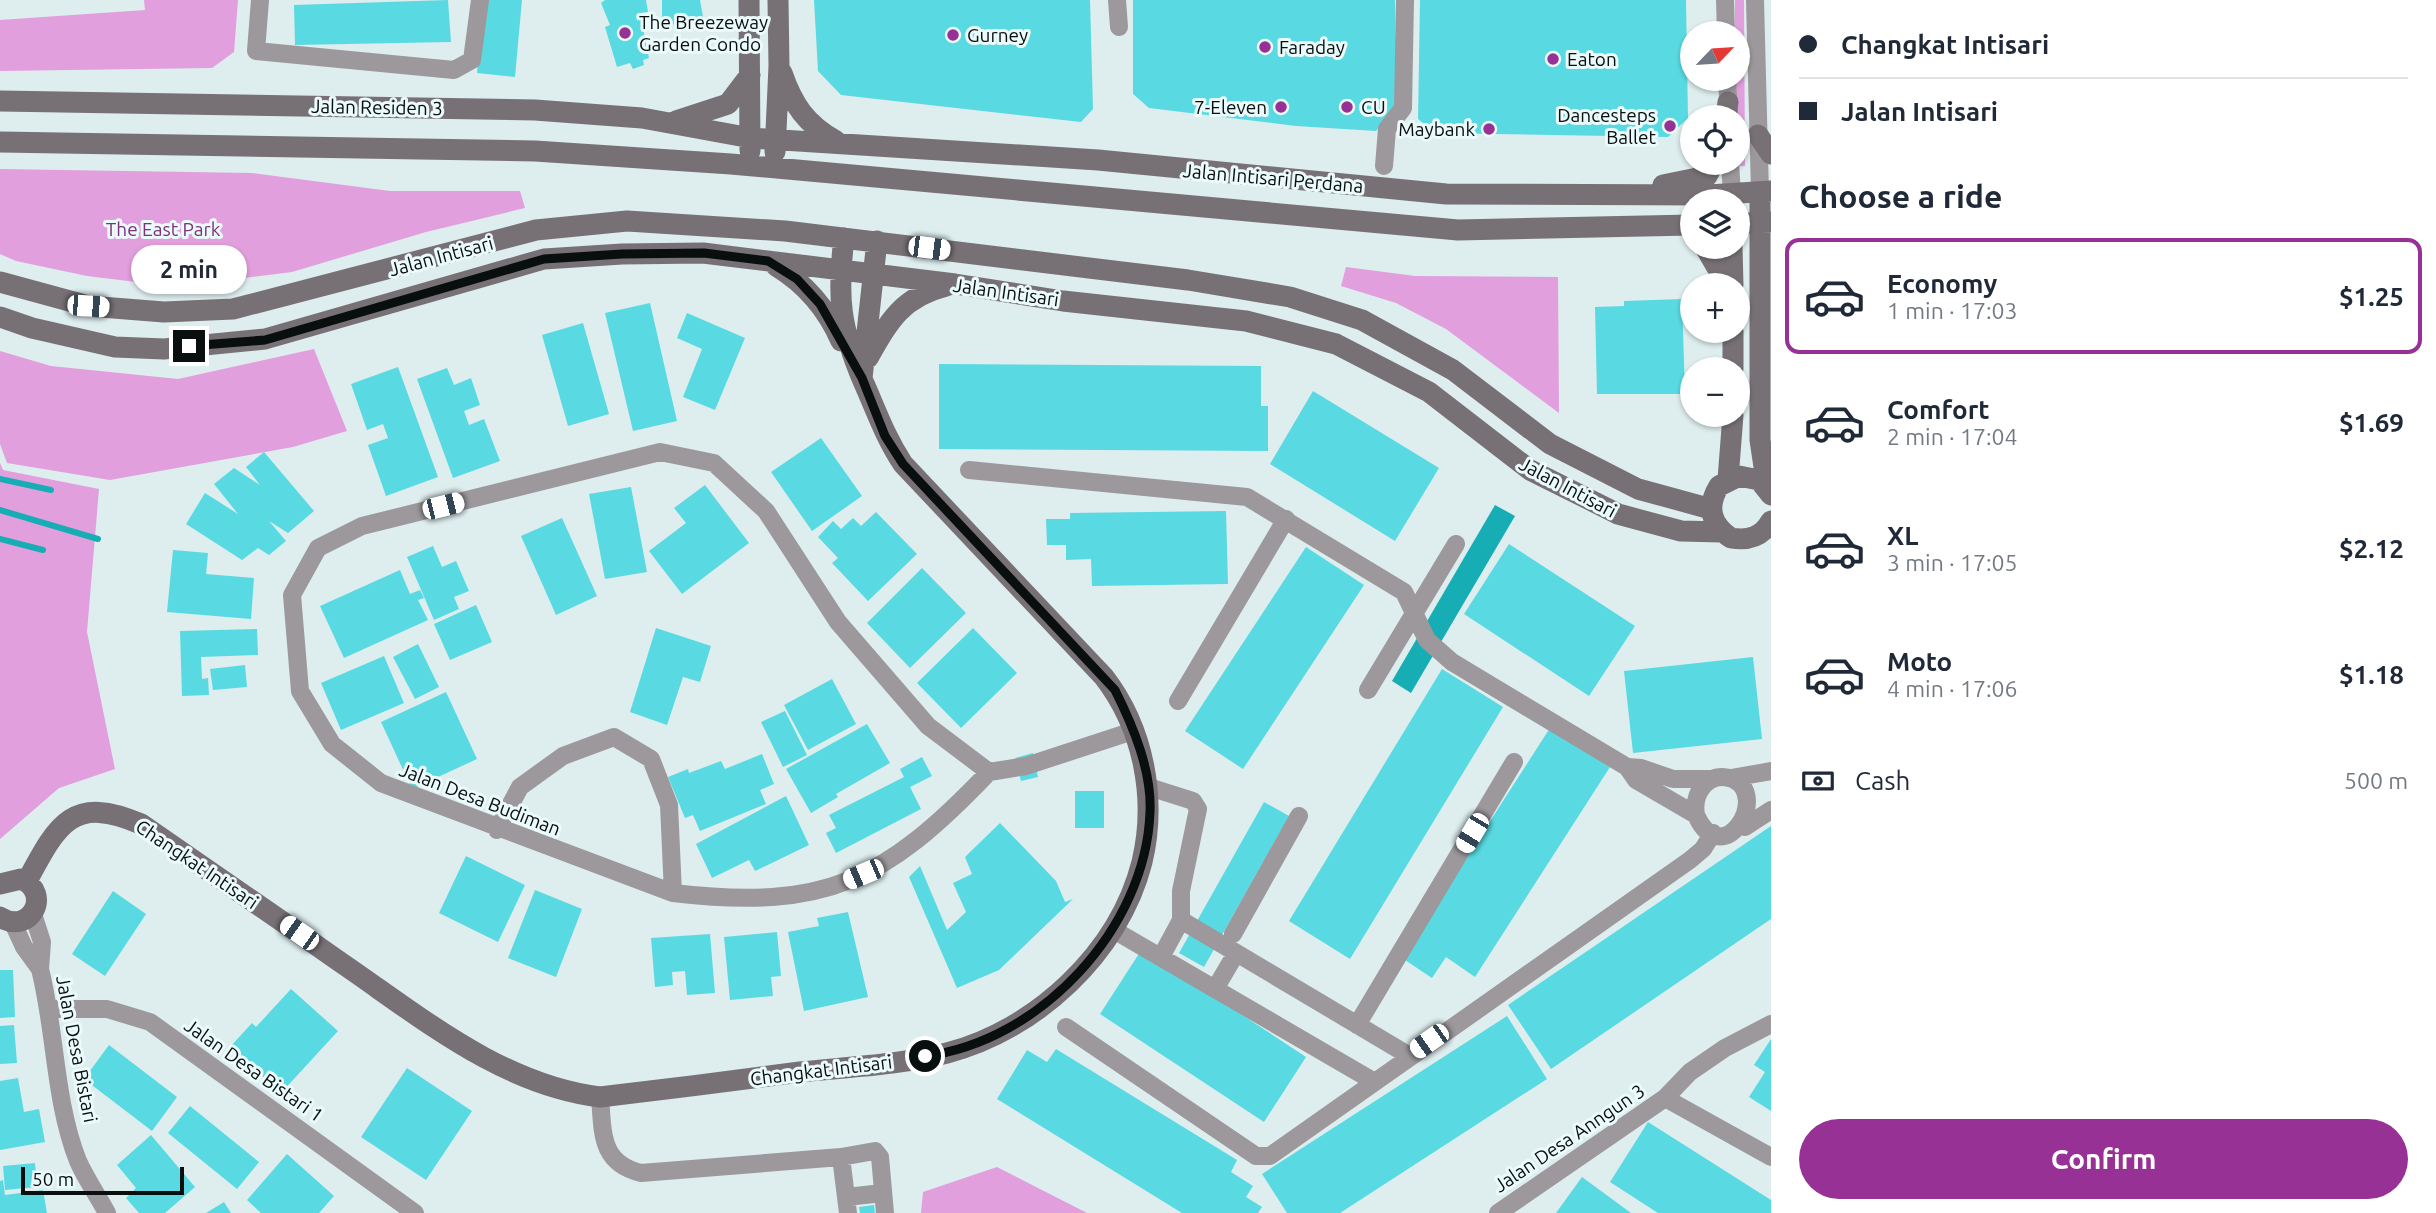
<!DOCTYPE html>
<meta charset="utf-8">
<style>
:root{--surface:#fff;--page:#f2f2f3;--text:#1f2937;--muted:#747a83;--line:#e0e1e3;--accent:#973195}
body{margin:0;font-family:Ubuntu,sans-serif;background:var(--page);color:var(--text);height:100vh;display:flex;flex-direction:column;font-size:26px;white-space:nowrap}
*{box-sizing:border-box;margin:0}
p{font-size:23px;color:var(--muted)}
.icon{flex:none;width:38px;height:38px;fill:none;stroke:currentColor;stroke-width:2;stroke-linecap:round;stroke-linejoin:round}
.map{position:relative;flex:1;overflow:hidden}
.panel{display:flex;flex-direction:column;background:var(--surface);width:665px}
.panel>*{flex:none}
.top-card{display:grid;align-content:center;height:154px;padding:0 28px;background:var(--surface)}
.needle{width:46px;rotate:65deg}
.controls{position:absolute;left:1680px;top:21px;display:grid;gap:14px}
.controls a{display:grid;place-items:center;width:70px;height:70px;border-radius:50%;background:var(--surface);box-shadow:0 2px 5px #0004;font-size:35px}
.scale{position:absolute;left:21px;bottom:18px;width:163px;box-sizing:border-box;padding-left:7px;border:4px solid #090e0e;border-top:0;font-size:19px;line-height:24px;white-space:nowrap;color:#090e0e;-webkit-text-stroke:5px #ebfafb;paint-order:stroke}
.end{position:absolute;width:32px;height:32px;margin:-16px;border:9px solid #090e0e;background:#fff;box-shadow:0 0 0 4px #fff}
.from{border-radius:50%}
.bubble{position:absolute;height:49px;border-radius:24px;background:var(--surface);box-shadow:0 2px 5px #0004;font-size:23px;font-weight:700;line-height:49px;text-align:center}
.car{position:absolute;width:21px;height:42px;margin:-21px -10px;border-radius:9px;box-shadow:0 0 5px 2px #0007;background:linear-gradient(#fff 24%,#345 0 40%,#fff 0 76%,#345 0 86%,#fff 0)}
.top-card b{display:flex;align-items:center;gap:24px;height:66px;font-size:26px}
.top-card b+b{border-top:2px solid var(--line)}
.top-card i{width:18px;height:18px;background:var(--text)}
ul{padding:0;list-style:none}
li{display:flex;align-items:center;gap:21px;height:116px;margin:0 14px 10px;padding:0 14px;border:4px solid transparent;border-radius:14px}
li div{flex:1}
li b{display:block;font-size:26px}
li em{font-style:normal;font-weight:700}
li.active{border-color:var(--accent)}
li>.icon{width:63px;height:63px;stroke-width:1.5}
h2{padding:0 28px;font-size:32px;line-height:84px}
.pay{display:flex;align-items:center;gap:18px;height:77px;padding:0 28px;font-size:26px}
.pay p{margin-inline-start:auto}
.action{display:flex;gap:14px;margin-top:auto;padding:14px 28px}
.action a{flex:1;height:80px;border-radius:42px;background:var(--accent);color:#fff;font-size:28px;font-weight:700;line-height:80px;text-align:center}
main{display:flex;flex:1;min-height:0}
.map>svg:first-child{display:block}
.green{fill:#e19fdd}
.water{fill:#17adb5}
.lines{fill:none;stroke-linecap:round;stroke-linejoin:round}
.stream{stroke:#17adb5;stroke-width:6}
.building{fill:#59dae2}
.street{stroke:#9c989c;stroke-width:18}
.secondary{stroke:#777176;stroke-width:21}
.route{stroke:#090e0e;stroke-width:9}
.poi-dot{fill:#973195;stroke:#ebfafb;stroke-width:2.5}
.labels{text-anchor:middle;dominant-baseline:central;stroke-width:6;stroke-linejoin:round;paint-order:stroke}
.poi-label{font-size:19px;fill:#090e0e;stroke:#ebfafb;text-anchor:start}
.street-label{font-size:19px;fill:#090e0e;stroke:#ebfafb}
.park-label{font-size:19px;fill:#7d307b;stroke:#ebfafb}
</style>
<main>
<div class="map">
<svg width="1771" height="1213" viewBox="0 0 1771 1213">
<rect width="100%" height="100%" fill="#deedee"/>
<path class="green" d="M144 0H238L234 52 212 68 0 71V20L145 10Z
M1735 0H1744L1745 166H1738V156L1735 79H1738V33H1735Z
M0 169 252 173 390 191H520L525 208 426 232 292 272 227 280 161 285 87 276 16 261 0 254Z
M1346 267 1415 276 1558 277 1559 413 1446 329 1396 303 1341 286Z
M314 349 347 431 293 447 110 480 7 463 0 444V351L51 366 178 379Z
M0 463 3 470 99 489 87 632 115 769 59 788 0 839Z
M997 1167 1087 1213H921L923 1192Z"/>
<path class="water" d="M1495 505 1515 516 1411 693 1392 681Z"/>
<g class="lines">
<path class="stream" d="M0 479 51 490
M0 510 98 539
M0 539 43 550"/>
</g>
<path class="building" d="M448 0 451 42 295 45 294 5Z
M484 0H522L515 77 477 73Z
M605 0H646L648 12 640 13 649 58 643 60 644 65 633 69 630 63 617 67 605 27 610 25 601 3Z
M662 0H700L704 22 668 25V16L662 17Z
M814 0H1090L1093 109 1081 122 841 95 818 71Z
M1133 0H1395L1397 109 1376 131 1296 126 1149 108 1133 94Z
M1420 0H1686L1688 118 1668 137 1435 133 1418 119Z
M1682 299 1685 394H1597L1595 307 1624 306V301Z
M650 303 677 421 633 431 605 313Z
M687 313 745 338 715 410 683 397 702 349 677 338Z
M583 323 609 414 568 426 542 335Z
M939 364 1261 366V406H1268V451L939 449Z
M398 367 438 477 386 496 368 445 388 438 383 424 367 430 351 384Z
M447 368 454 385 471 378 480 405 464 411 469 425 484 419 500 461 453 478 417 379Z
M1313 391 1439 468 1395 541 1270 464Z
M821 438 862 496 812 531 771 472Z
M264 452 314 511 288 533 269 521 286 541 269 555 258 548 242 560 186 524 205 493 238 514 214 484 234 468 260 485 246 467Z
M705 485 749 543 682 594 649 551 686 523 674 508Z
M631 487 647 572 605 579 589 494Z
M1226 511 1228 584 1092 586 1091 559 1066 560V545H1047L1046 519H1070V513Z
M876 512 917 554 868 601 832 563 838 558 818 537 833 521 841 529 853 518 861 526Z
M562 518 597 596 556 615 521 536Z
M1509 544 1635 626 1589 696 1464 614Z
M433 546 442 567 456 561 469 591 454 597 459 609 434 620 407 557Z
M1306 547 1364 585 1243 769 1185 731Z
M173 550 208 553 206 574 254 578 251 619 167 612Z
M922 568 966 613 910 668 867 623Z
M400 570 410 594 420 590 424 598 418 600 428 620 344 658 320 606Z
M476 605 492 642 450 660 434 624Z
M656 628 711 646 700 682 683 677 667 725 630 712Z
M973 628 1017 673 961 728 917 683Z
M257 629 258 655 201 657 202 679 208 678 209 695 182 696 180 631Z
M418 644 439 687 415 699 393 657Z
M384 656 404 703 341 730 321 683Z
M1753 657 1762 739 1633 753 1624 671Z
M245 665 247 687 213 690 210 669Z
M1442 669 1503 707 1350 959 1289 921Z
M832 679 856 724 808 750 784 705Z
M446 692 477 759 412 789 381 722Z
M785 711 807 755 783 767 761 722Z
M867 724 890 763 836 794 838 797 811 813 786 769Z
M1550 728 1610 767 1475 977 1446 957 1432 978 1402 958Z
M1033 753 1038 777 1021 781 1015 758Z
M762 754 774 784 760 790 766 804 700 831 693 815 685 818 668 777 688 769 689 773 721 761 725 769Z
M922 757 932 776 910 787 921 809 836 853 826 833 836 828 829 815 904 777 900 769Z
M1075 791H1104V828H1075Z
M786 796 809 845 755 871 749 860 712 878 696 844Z
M1264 802 1289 816 1204 967 1179 953Z
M1000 823 1056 881 1065 902 1073 899 999 970 957 988 909 877 920 866 947 930 966 912 953 883 972 874 965 857Z
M1771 826V919L1551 1069 1508 1005Z
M466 856 525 885 498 942 439 913Z
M535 890 582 909 556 977 508 958Z
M113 891 146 914 105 976 72 954Z
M848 912 868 997 804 1011 788 932 819 926 817 918Z
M777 932 781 976 771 977 773 996 730 1000 724 937Z
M710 934 715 993 687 995 685 971 672 972 673 985 655 987 651 938Z
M1142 949 1306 1057 1264 1122 1100 1014Z
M0 970H13L15 1017 0 1018Z
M291 989 338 1031 281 1093 230 1047 252 1023 256 1027Z
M1507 1016 1547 1079 1340 1213H1287L1262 1174Z
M14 1025 17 1063 0 1064V1026Z
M1771 1039V1111L1749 1097 1765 1072 1754 1065Z
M109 1045 177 1097 152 1131 84 1079Z
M1056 1049 1237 1160 1231 1172 1253 1186 1246 1197 1262 1207 1258 1213H1182L997 1099 1027 1050 1047 1062Z
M407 1068 472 1111 426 1180 361 1137Z
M18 1078 24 1112 39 1109 45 1142 0 1150V1081Z
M190 1106 259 1162 237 1189 168 1133Z
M1648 1122 1771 1200V1213H1658L1610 1182Z
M151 1135 195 1187 165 1213H139L126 1198 136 1188 117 1165Z
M287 1154 334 1196 319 1213H261L247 1200Z
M35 1163 37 1187 5 1190 3 1166Z
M1582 1177 1631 1213H1556Z
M3 1180 5 1195 43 1190 47 1213H0V1181Z
M224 1202 231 1213H206Z
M874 1205 875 1213H860L859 1207Z"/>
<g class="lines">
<path class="street" d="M260 0 256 51 454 70 472 60 480 0
M1117 0 1119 27
M1725 0 1726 33
M1755 0 1760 192
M1727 79 1729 114
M1730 163 1732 194
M1384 166 1387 129 1403 108 1405 0
M969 470 1247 497 1404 592 1427 640 1452 662 1627 767 1636 780 1696 815C1722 873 1771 797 1733 779 1709 770 1692 792 1696 815
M1368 690 1456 544
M1178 701 1286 519
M1627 767 1641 768 1673 779H1713
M989 772C885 881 826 911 673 893L381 783 332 744 300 691 292 595 318 548 362 526 660 452 714 463 766 511 838 622 928 726 989 772 1026 766 1133 731
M1731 778 1771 771
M1149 787 1193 801 1198 809 1181 891V920L1161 957
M1745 827 1771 810
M497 830 520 787 563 756 614 737 651 759 669 805 673 893
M1181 920 1408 1055
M13 923 24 947 40 969 42 942 33 914
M1112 929 1373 1081
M1233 934 1299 816
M40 969C56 1032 54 1100 78 1161 86 1179 98 1196 107 1213
M1215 989 1235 955
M50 1009H107L150 1022 415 1213
M1357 1025 1514 762
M1066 1027 1256 1156H1270L1690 860 1703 849 1713 833
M600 1097C603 1133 600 1163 641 1173L841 1157 875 1151 880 1157 885 1213
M1665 1098 1771 1157
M841 1157 848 1213
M846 1197 883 1193
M1498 1213 1665 1098 1690 1072 1725 1048 1771 1024"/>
<path class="secondary" d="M749 0 750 151
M782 73C793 105 806 124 836 141
M0 101 535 110 642 118 751 138 1098 160 1446 194 1709 195 1771 191
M1726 117 1728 102
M676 121 728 104 750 75
M1758 135 1771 154
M0 142 535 151 731 164 1458 230 1692 225
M775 152 779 66 778 0
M1663 185 1707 176 1714 163
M1760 192V440L1767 487
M1738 223 1771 222
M1705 247 1727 285
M1732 247 1733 285
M776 266C806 284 827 309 841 341
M0 282 88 306 164 312 233 309 536 230 627 221 785 231 1188 280 1290 297 1362 320 1453 370 1550 444 1638 489 1711 509
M0 317 32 328 115 347 164 349 265 339 544 259 622 254 703 253 955 284 1063 301 1246 321 1336 344 1429 392 1530 470 1618 514 1681 531 1722 532
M868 358C889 321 902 297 946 286
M1733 369V331
M862 378 877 241
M1728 479 1733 415
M1771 495 1759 480 1739 476 1719 486C1706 507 1711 525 1731 538 1749 541 1762 537 1771 521
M27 881C57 825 72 794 141 824 209 871 276 917 343 964 422 1018 502 1085 600 1097 667 1089 733 1081 800 1072 848 1067 900 1065 947 1053 1036 1030 1119 953 1142 862 1157 799 1144 729 1104 677L903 464C885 437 876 410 863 381 840 327 837 297 844 238
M0 884 21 879C53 893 30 936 0 917"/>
</g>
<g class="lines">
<path class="route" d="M189 346 265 340 544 259 622 254 704 253 768 261 797 279 820 304 862 378 885 436 903 464 1115 690C1133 726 1152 771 1150 812 1146 928 1040 1042 925 1056"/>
</g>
<g class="poi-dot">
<circle cx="625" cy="33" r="7"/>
<circle cx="953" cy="35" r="7"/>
<circle cx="1265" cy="47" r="7"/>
<circle cx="1553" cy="59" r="7"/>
<circle cx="1281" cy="107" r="7"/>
<circle cx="1347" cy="107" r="7"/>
<circle cx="1670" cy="126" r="7"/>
<circle cx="1489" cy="129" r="7"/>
</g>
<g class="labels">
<g class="poi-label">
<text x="639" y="22">The Breezeway<tspan x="639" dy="22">Garden Condo</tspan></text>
<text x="967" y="35">Gurney</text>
<text x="1279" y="47">Faraday</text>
<text x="1567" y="59">Eaton</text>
<text x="1267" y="107" text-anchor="end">7-Eleven</text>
<text x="1361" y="107">CU</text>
<text x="1656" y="115" text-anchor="end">Dancesteps<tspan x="1656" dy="22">Ballet</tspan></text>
<text x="1475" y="129" text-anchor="end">Maybank</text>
</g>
<g class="street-label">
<text transform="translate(377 107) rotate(1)">Jalan Residen 3</text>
<text transform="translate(1273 178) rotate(5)">Jalan Intisari Perdana</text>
<text transform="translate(441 256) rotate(-15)">Jalan Intisari</text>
<text transform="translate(1006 292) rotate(8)">Jalan Intisari</text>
<text transform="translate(1568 487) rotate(28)">Jalan Intisari</text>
<text transform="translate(480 799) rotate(21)">Jalan Desa Budiman</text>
<text transform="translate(197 864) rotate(34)">Changkat Intisari</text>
<text transform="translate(77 1049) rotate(79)">Jalan Desa Bistari</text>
<text transform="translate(254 1070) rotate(35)">Jalan Desa Bistari 1</text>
<text transform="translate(821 1070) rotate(-7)">Changkat Intisari</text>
<text transform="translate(1569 1138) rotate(-34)">Jalan Desa Anngun 3</text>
</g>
<g class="park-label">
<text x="163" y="229">The East Park</text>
</g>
</g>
</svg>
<div class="controls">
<a><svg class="needle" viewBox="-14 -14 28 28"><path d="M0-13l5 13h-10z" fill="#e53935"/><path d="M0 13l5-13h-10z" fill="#747a83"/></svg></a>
<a><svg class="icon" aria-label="locate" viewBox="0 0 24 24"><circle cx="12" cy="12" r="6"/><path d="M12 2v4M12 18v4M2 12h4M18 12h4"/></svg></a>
<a><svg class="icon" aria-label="layers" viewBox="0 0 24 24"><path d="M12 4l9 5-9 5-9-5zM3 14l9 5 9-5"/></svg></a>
<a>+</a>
<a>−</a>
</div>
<div class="scale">50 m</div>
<i class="end from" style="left:925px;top:1056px"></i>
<i class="end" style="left:189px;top:346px"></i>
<div class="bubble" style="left:131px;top:245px;width:116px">2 min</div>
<i class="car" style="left:929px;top:248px;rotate:97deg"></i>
<i class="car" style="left:88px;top:306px;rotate:94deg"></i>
<i class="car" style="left:443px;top:506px;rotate:76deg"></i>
<i class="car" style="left:1472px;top:833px;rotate:211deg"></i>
<i class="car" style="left:863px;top:874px;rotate:247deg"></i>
<i class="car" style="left:299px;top:933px;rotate:305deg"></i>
<i class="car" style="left:1429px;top:1041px;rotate:235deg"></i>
</div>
<section class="panel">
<div class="top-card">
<b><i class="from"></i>Changkat Intisari</b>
<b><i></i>Jalan Intisari</b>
</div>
<h2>Choose a ride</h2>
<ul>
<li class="active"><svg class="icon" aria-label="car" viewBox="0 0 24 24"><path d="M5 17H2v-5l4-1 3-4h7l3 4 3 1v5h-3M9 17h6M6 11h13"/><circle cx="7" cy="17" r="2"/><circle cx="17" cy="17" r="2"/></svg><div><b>Economy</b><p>1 min · 17:03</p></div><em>$1.25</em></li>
<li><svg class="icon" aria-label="car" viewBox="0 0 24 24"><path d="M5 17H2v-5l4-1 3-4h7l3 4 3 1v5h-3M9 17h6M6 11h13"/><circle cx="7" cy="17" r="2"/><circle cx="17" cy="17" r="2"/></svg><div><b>Comfort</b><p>2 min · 17:04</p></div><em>$1.69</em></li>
<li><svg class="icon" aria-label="car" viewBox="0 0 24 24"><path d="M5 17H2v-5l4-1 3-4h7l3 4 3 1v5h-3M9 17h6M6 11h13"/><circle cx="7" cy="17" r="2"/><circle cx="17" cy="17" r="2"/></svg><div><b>XL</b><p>3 min · 17:05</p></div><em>$2.12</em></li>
<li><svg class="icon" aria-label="car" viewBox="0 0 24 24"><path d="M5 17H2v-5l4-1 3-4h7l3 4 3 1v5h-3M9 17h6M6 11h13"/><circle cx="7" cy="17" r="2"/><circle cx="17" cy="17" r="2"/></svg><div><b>Moto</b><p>4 min · 17:06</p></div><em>$1.18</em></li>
</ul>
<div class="pay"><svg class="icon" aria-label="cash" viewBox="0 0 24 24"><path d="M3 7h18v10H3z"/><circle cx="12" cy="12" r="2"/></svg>Cash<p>500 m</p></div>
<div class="action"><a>Confirm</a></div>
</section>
</main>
